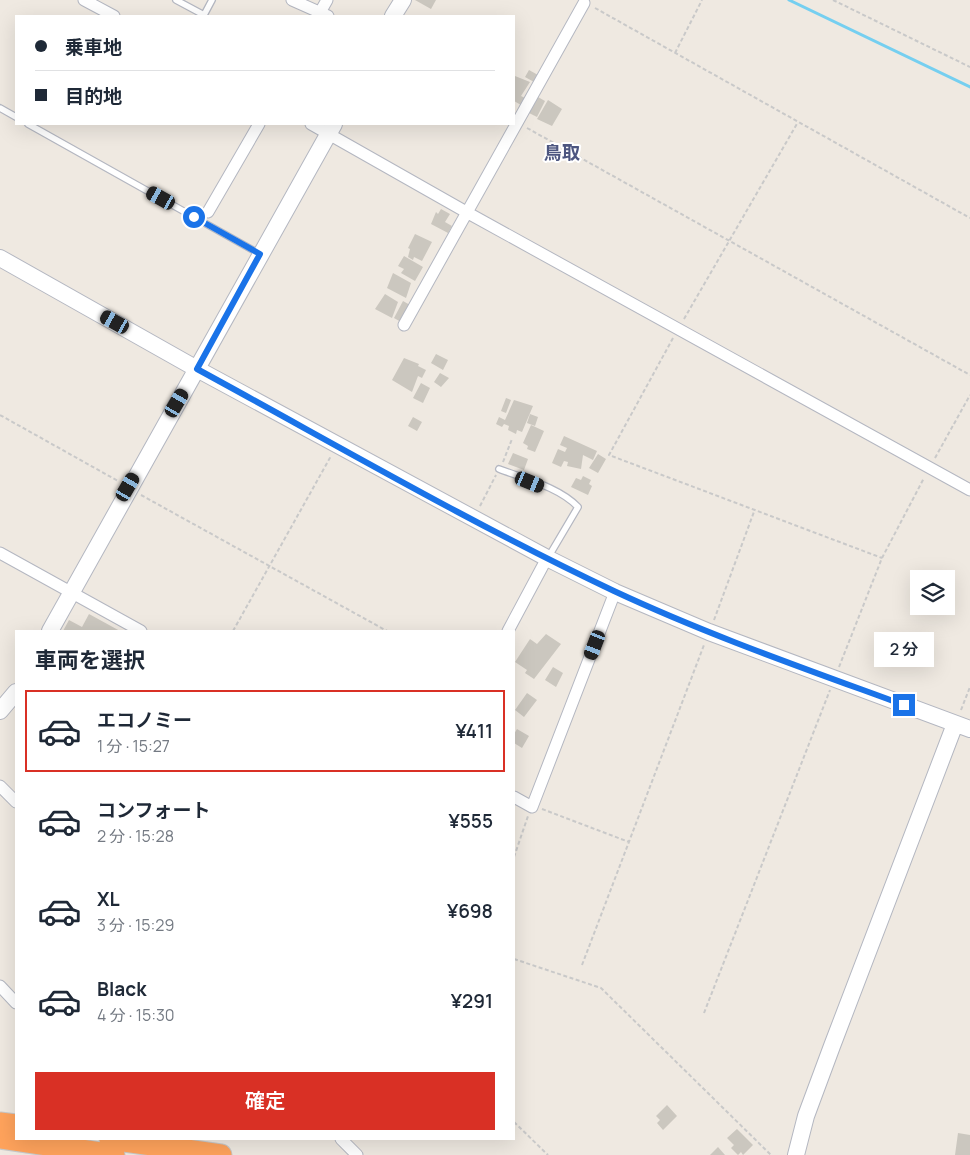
<!DOCTYPE html>
<html lang="ja">
<meta charset="utf-8">
<style>
:root{--surface:#fff;--page:#f2f2f3;--text:#1f2937;--muted:#747a83;--line:#e0e1e3;--accent:#d93025}
body{margin:0;font-family:Manrope,"Noto Sans JP",sans-serif;background:var(--page);color:var(--text);height:100vh;display:flex;flex-direction:column;font-size:19px;white-space:nowrap}
*{box-sizing:border-box;margin:0}
p{font-size:16px;color:var(--muted)}
.icon{flex:none;width:28px;height:28px;fill:none;stroke:currentColor;stroke-width:2;stroke-linecap:round;stroke-linejoin:round}
.map{position:relative;flex:1;overflow:hidden}
.drawer{position:absolute;left:15px;top:630px;width:500px;height:510px;display:flex;flex-direction:column;background:var(--surface);border-radius:0px;box-shadow:0 5px 20px #0002}
.drawer>*{flex:none}
.guide{position:absolute;left:15px;top:15px;width:500px;height:110px;border-radius:0px;box-shadow:0 5px 20px #0002;display:grid;align-content:center;height:110px;padding:0 20px;background:var(--surface)}
.buttons{position:absolute;left:910px;top:570px;display:grid;gap:10px}
.buttons a{display:grid;place-items:center;width:45px;height:45px;border-radius:0px;background:var(--surface);box-shadow:0 5px 20px #0002;font-size:25px}
.end{position:absolute;width:22px;height:22px;margin:-11px;border:6px solid #1a73e8;background:#fff;box-shadow:0 0 0 2px #fff}
.from{border-radius:50%}
.bubble{position:absolute;height:35px;border-radius:0px;background:var(--surface);box-shadow:0 5px 20px #0002;font-size:16px;font-weight:600;line-height:35px;text-align:center}
.car{position:absolute;width:15px;height:30px;margin:-15px -8px;border-radius:6px;box-shadow:0 0 4px 1px #0007;background:linear-gradient(#222 24%,#8ab4d8 0 40%,#222 0 76%,#8ab4d8 0 86%,#222 0)}
.guide b{display:flex;align-items:center;gap:18px;height:48px;font-size:19px}
.guide b+b{border-top:1px solid var(--line)}
.guide i{width:12px;height:12px;background:var(--text)}
ul{padding:0;list-style:none}
li{display:flex;align-items:center;gap:15px;height:82px;margin:0 10px 8px;padding:0 10px;border:2px solid transparent;border-radius:0px}
li div{flex:1}
li b{display:block;font-size:19px}
li em{font-style:normal;font-weight:600}
li.current{border-color:var(--accent)}
li>.icon{width:45px;height:45px;stroke-width:1.5}
h2{padding:0 20px;font-size:22px;line-height:60px}
.cta{display:flex;gap:10px;margin-top:auto;padding:10px 20px}
.cta a{flex:1;height:58px;border-radius:0px;background:var(--accent);color:#fff;font-size:20px;font-weight:600;line-height:58px;text-align:center}
.map>svg:first-child{display:block}
.lines{fill:none;stroke-linecap:round;stroke-linejoin:round}
.stream{stroke:#75cff0;stroke-width:3}
.building{fill:#cbc7bf}
.lane-casing{stroke:#b4b7c1;stroke-width:8}
.street-casing{stroke:#b4b7c1;stroke-width:13}
.secondary-casing{stroke:#b4b7c1;stroke-width:18}
.highway-casing{stroke:#c9c9c9;stroke-width:23}
.path{stroke:#c9c9c9;stroke-width:2;stroke-dasharray:4 2.5;stroke-linecap:butt}
.lane{stroke:#fff;stroke-width:5.5}
.street{stroke:#fff;stroke-width:11}
.secondary{stroke:#fff;stroke-width:16}
.highway{stroke:#ffa35c;stroke-width:21}
.route{stroke:#1a73e8;stroke-width:6}
.labels{text-anchor:middle;dominant-baseline:central;stroke-width:4;stroke-linejoin:round;paint-order:stroke}
.neighbourhood-label{font-size:18px;font-weight:bold;fill:#4d5680;stroke:#fff}
</style>
<div class="map">
<svg width="970" height="1155" viewBox="0 0 970 1155">
<rect width="100%" height="100%" fill="#efe9e1"/>
<g class="lines">
<path class="stream" d="M789 0 970 87"/>
</g>
<path class="building" d="M415 0H436L431 9Z
M529 70 538 75 534 82 525 77Z
M515 76 530 82 521 96 525 98 521 105 514 101Z
M538 97 545 101 537 117 529 113Z
M548 100 562 109 552 126 537 119Z
M441 209 450 214 445 222 452 226 448 233 431 224 436 212 438 214Z
M415 234 432 242 422 261 414 257 413 260 408 257 410 249 408 248Z
M404 256 423 267 415 281 401 273 404 269 398 266Z
M393 273 411 283 406 298 387 288Z
M385 294 398 302 392 318 375 309Z
M403 301 410 305 401 322 394 318Z
M436 354 448 360 443 370 431 363Z
M404 358 419 364 418 366 426 370 422 378 418 376 412 392 392 380Z
M440 373 449 378 441 387 434 382Z
M421 383 430 388 423 403 413 398Z
M506 398 511 400 506 413 501 411Z
M514 400 533 406 522 432 517 430 516 434 508 430 509 426 504 424 502 427 496 424 499 417 505 420Z
M530 414 538 417 535 426 527 423Z
M413 417 422 422 417 431 408 426Z
M531 425 544 431 535 452 527 449 528 446 523 443Z
M564 436 597 451 593 460 583 455 581 469 567 466 568 462 564 461 561 467 552 463 558 449 565 452 567 448 560 445Z
M513 453 528 459 524 470 508 464Z
M598 454 606 459 598 473 589 468Z
M583 476 591 480 589 484 592 486 588 495 571 487 576 478 581 480Z
M89 614 120 631H63L69 620 82 627Z
M546 634 561 644 534 679 525 673 527 670 515 662 530 639 537 644Z
M553 667 563 673 556 687 545 680Z
M527 693 537 700 524 717 515 710Z
M517 729 529 736 522 748 514 743V734Z
M667 1105 677 1116 663 1130 657 1123 660 1120 656 1116Z
M737 1129 753 1145 743 1155 741 1152 738 1155 731 1148 734 1145 727 1138Z
M958 1133 970 1135V1155H955Z
M718 1147 725 1155H710Z"/>
<g class="lines">
<g class="lane-casing">
<path id="lane" d="M176 0 204 15 212 0
M0 108 16 117
M28 124 260 254
M499 469C525 479 559 487 578 507L549 556"/>
</g>
<g class="street-casing">
<path id="street" d="M84 0 114 16
M292 0 328 16
M318 16 327 0
M311 124 468 213 970 490
M208 212 259 124
M404 325 584 3
M0 553 141 631
M508 631 547 558
M0 786 16 802
M514 797 532 807 615 592
M0 986 16 1003
M341 1139 357 1155"/>
</g>
<g class="secondary-casing">
<path id="secondary" d="M393 16 403 0
M0 258 197 369 547 558 615 592 709 632 970 729
M50 631 334 124
M0 711 16 692
M796 1155 806 1116 832 1046 955 724"/>
</g>
<g class="highway-casing">
<path id="highway" d="M0 1123 16 1125
M0 1138 114 1155
M110 1139 221 1155"/>
</g>
<path class="path" d="M833 0 970 67
M595 8 970 218
M675 53 702 0
M527 128 970 375
M684 319 798 122
M673 338 609 455 882 558
M0 415 118 481
M935 458 970 395
M503 462 512 439
M141 495 387 631
M480 506 496 475
M714 620 755 509
M233 631 331 456
M839 667 882 558 924 478
M961 710 970 687
M542 809 629 842
M514 857 528 816
M514 959 601 988 771 1155
M582 965 704 645
M704 1013 830 690
M514 1122 548 1155"/>
<use href="#lane" class="lane"/>
<use href="#street" class="street"/>
<use href="#secondary" class="secondary"/>
<use href="#highway" class="highway"/>
</g>
<g class="lines">
<path class="route" d="M194 217 260 254 197 369C335 444 472 524 614 591 708 635 806 669 904 705"/>
</g>
<g class="labels">
<g class="neighbourhood-label">
<text x="562" y="152">鳥取</text>
</g>
</g>
</svg>
<div class="buttons">
<a><svg class="icon" aria-label="layers" viewBox="0 0 24 24"><path d="M12 4l9 5-9 5-9-5zM3 14l9 5 9-5"/></svg></a>
</div>
<i class="end from" style="left:194px;top:217px"></i>
<i class="end" style="left:904px;top:705px"></i>
<div class="bubble" style="left:874px;top:632px;width:60px">2 分</div>
<i class="car" style="left:161px;top:198px;rotate:299deg"></i>
<i class="car" style="left:115px;top:322px;rotate:299deg"></i>
<i class="car" style="left:177px;top:403px;rotate:30deg"></i>
<i class="car" style="left:530px;top:482px;rotate:112deg"></i>
<i class="car" style="left:128px;top:487px;rotate:30deg"></i>
<i class="car" style="left:595px;top:645px;rotate:201deg"></i>
<div class="guide">
<b><i class="from"></i>乗車地</b>
<b><i></i>目的地</b>
</div>
<section class="drawer">
<h2>車両を選択</h2>
<ul>
<li class="current"><svg class="icon" aria-label="car" viewBox="0 0 24 24"><path d="M5 17H2v-5l4-1 3-4h7l3 4 3 1v5h-3M9 17h6M6 11h13"/><circle cx="7" cy="17" r="2"/><circle cx="17" cy="17" r="2"/></svg><div><b>エコノミー</b><p>1 分 · 15:27</p></div><em>¥411</em></li>
<li><svg class="icon" aria-label="car" viewBox="0 0 24 24"><path d="M5 17H2v-5l4-1 3-4h7l3 4 3 1v5h-3M9 17h6M6 11h13"/><circle cx="7" cy="17" r="2"/><circle cx="17" cy="17" r="2"/></svg><div><b>コンフォート</b><p>2 分 · 15:28</p></div><em>¥555</em></li>
<li><svg class="icon" aria-label="car" viewBox="0 0 24 24"><path d="M5 17H2v-5l4-1 3-4h7l3 4 3 1v5h-3M9 17h6M6 11h13"/><circle cx="7" cy="17" r="2"/><circle cx="17" cy="17" r="2"/></svg><div><b>XL</b><p>3 分 · 15:29</p></div><em>¥698</em></li>
<li><svg class="icon" aria-label="car" viewBox="0 0 24 24"><path d="M5 17H2v-5l4-1 3-4h7l3 4 3 1v5h-3M9 17h6M6 11h13"/><circle cx="7" cy="17" r="2"/><circle cx="17" cy="17" r="2"/></svg><div><b>Black</b><p>4 分 · 15:30</p></div><em>¥291</em></li>
</ul>
<div class="cta"><a>確定</a></div>
</section>
</div>
